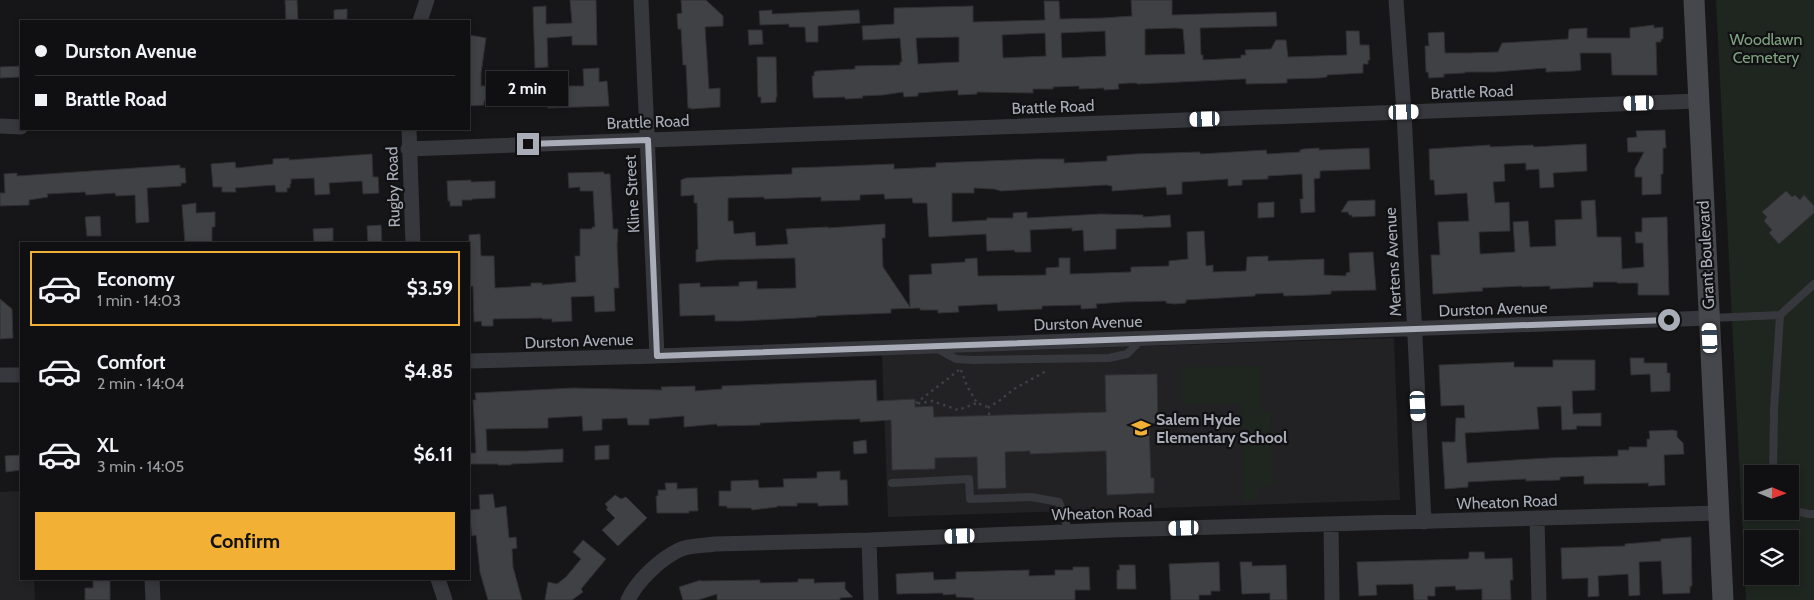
<!DOCTYPE html>
<meta charset="utf-8">
<style>
:root{--surface:#101012;--page:#19191b;--text:#f1f3f6;--muted:#9c9d9f;--line:#303032;--accent:#f2b134}
body{margin:0;font-family:Cabin,sans-serif;background:var(--page);color:var(--text);height:100vh;display:flex;flex-direction:column;font-size:19px;white-space:nowrap}
*{box-sizing:border-box;margin:0}
p{font-size:16px;color:var(--muted)}
.icon{flex:none;width:28px;height:28px;fill:none;stroke:currentColor;stroke-width:2;stroke-linecap:round;stroke-linejoin:round}
.map{position:relative;flex:1;overflow:hidden}
.drawer{position:absolute;left:20px;top:242px;width:450px;height:338px;display:flex;flex-direction:column;background:var(--surface);border-radius:0px;box-shadow:0 2px 8px #0003,0 0 0 1px var(--line)}
.drawer>*{flex:none}
.banner{position:absolute;left:20px;top:20px;width:450px;height:110px;border-radius:0px;box-shadow:0 2px 8px #0003,0 0 0 1px var(--line);display:grid;align-content:center;height:110px;padding:0 15px;background:var(--surface)}
.needle{width:32px;rotate:91deg}
.tools{position:absolute;left:1744px;top:465px;display:grid;gap:10px}
.tools a{display:grid;place-items:center;width:55px;height:55px;border-radius:0px;background:var(--surface);box-shadow:0 2px 8px #0003,0 0 0 1px var(--line);font-size:25px}
.end{position:absolute;width:22px;height:22px;margin:-11px;border:6px solid #a8adb8;background:#111;box-shadow:0 0 0 2px #111}
.from{border-radius:50%}
.bubble{position:absolute;height:35px;border-radius:0px;background:var(--surface);box-shadow:0 2px 8px #0003,0 0 0 1px var(--line);font-size:16px;font-weight:700;line-height:35px;text-align:center}
.car{position:absolute;width:15px;height:30px;margin:-15px -8px;border-radius:6px;box-shadow:0 0 4px 1px #0007;background:linear-gradient(#fff 24%,#345 0 40%,#fff 0 76%,#345 0 86%,#fff 0)}
.banner b{display:flex;align-items:center;gap:18px;height:48px;font-size:19px}
.banner b+b{border-top:1px solid var(--line)}
.banner i{width:12px;height:12px;background:var(--text)}
ul{padding:9px 0 0;list-style:none}
li{display:flex;align-items:center;gap:15px;height:75px;margin:0 10px 8px;padding:0 5px;border:2px solid transparent;border-radius:0px}
li div{flex:1}
li b{display:block;font-size:19px}
li em{font-style:normal;font-weight:700}
li.current{border-color:var(--accent)}
li>.icon{width:45px;height:45px;stroke-width:1.5}
.button{display:flex;gap:10px;margin-top:auto;padding:10px 15px}
.button a{flex:1;height:58px;border-radius:0px;background:var(--accent);color:#111;font-size:20px;font-weight:700;line-height:58px;text-align:center}
.map>svg:first-child{display:block}
.built{fill:#222225}
.green{fill:#1e261f;fill-rule:evenodd}
.building{fill:#404145;stroke:#303034;fill-rule:evenodd}
.lines{fill:none;stroke-linecap:round;stroke-linejoin:round}
.path{stroke:#3d3f44;stroke-width:2.5;stroke-dasharray:2.5 4;stroke-linecap:butt}
.lane{stroke:#37383d;stroke-width:8}
.street{stroke:#37383d;stroke-width:15}
.secondary{stroke:#45474d;stroke-width:21}
.route{stroke:#a8adb8;stroke-width:6}
.labels{text-anchor:middle;dominant-baseline:central;stroke-width:4.5;stroke-linejoin:round;paint-order:stroke}
.park-label{font-size:16px;fill:#7fa381;stroke:#111113}
.street-label{font-size:16px;fill:#a8adb8;stroke:#111113}
.poi-label{font-size:16px;font-weight:bold;fill:#a8adb8;stroke:#111113;text-anchor:start}
</style>
<div class="map">
<svg width="1814" height="600" viewBox="0 0 1814 600">
<rect width="100%" height="100%" fill="#161618"/>
<path class="built" d="M1394 338 1400 500 888 517 882 355Z
M21 491V579H34L35 600H0V492Z"/>
<path class="green" d="M1716 0H1814V600H1746ZM1752 474H1790V511H1752ZM1752 539H1790V576H1752Z
M1261 366V411H1270L1271 453H1273L1274 486H1258V500L1243 501 1242 404 1182 405V367Z"/>
<path class="building" d="M285 0H297L298 21H286Z
M570 0H596L597 45H572V36L547 38 548 67 535 68 533 7 546 6V24L572 23Z
M681 0H706L723 16V26L705 27 709 89 720 88V107L691 109V108H688L686 65H683L681 29H678L677 14 682 13Z
M1131 0H1172V15L1276 12 1277 26 1200 28 1201 55H1203V60L1241 58V55H1246L1245 50 1271 49 1276 40H1286L1288 57 1347 55 1346 31H1359L1360 45H1369L1370 60H1368V64H1363V73L1327 75V77L1319 78 1287 79V83L1246 84V79H1242L1138 84 1136 83H1129L1118 84 1119 89 1104 90V88L1079 89V86L1053 87V89H1033V93L977 92V94L958 95V90L918 93V96L904 97 903 92 883 95 862 96 863 98 845 99V97L814 98 813 95 812 76H814V72L817 71 855 69V66L900 65V62H902L900 38 863 40 862 26 894 24V8L973 6V22L1045 20 1044 1H1059L1060 19 1103 18 1132 16ZM1176 28 1183 29 1185 54 1145 55V29ZM1105 31 1106 56 1062 58 1061 33ZM1045 33 1046 56 1003 58 1002 35ZM959 37V62L918 64 916 38Z
M347 9V21H334V10Z
M772 10V14L859 10 860 23 818 26V42H806L805 27H789V24L760 25 759 11Z
M1654 25V28L1663 27V39H1661V42H1656L1657 75H1612L1611 53H1580L1581 70 1574 71 1546 72V68L1495 72H1465V73L1444 74V77L1429 78 1428 72H1426L1425 46H1429L1428 33 1444 32 1445 53H1468L1498 52 1502 43 1568 39 1569 29 1587 28V38H1630V28Z
M748 30H762L763 44 749 45Z
M469 35 486 38 481 73V86H499L500 101H484V105L469 106Z
M757 57H776L777 97H776V102L761 103V97H758Z
M21 66V77L0 78V67Z
M599 68V82L607 81 609 106 548 108V106H542V92H547V90L550 89 549 86H584L583 69Z
M1665 130 1666 148H1663V174H1661V194L1642 195V177H1635V169L1644 152H1628L1627 138 1637 137 1636 131Z
M1586 144 1587 171 1553 173 1554 187 1540 188 1539 169 1526 170V163L1504 164 1505 181 1493 182 1495 203 1509 202 1510 231 1479 232 1480 254 1515 252 1513 222 1528 221 1530 247 1556 246 1555 220 1582 219 1581 201 1595 200 1597 237H1621L1622 269 1644 267 1643 243H1636L1635 232H1642V218L1667 217 1669 295H1638V283H1617V282H1593V287L1550 289V286L1522 287V286L1482 288 1483 291 1433 294 1431 255H1440L1438 222 1469 221 1467 193 1435 195 1434 180H1430L1429 149 1490 145V147L1533 145 1534 147Z
M1319 148V150L1369 148 1370 169 1320 171V178L1314 179 1315 212 1301 213 1300 199H1303L1302 174 1268 176V179L1242 180V185L1228 186V179L1182 182V194L1167 195 1166 187 1112 191V186L1106 185 1001 191 994 189 974 188V193H952V222L987 220V218H1013V213L1027 212V218L1100 214 1143 215V217L1170 215 1171 227 1116 229V249L1084 251 1083 230 1072 231V228L1030 230 1031 252H1015L1014 250 987 251 986 234 929 237 927 203H913L912 198 885 199 884 194 860 195V200L821 201V197L764 199V197L728 198V221H733L734 234 755 232 756 246 788 244 786 229 828 227V228L885 224V238H882L883 267 910 307 909 275 932 274 931 264 965 262V259L977 258 978 276 1046 275V268L1059 267V258H1070V274L1131 272V267L1169 266V261L1188 259 1187 232 1204 231 1206 266 1213 265V272L1246 271 1247 257 1268 256V261L1324 259V275L1346 276V273L1350 272 1349 253 1373 252 1376 290 1331 291V294L1314 295 1284 296 1283 293 1255 294V296L1186 300V303L1174 304 1166 303V301L1122 302 1096 304 1097 308 1081 309V305L1042 306V309L998 311 997 304 958 306 959 312 938 313V310H920V308L891 309V313L816 316 817 317 741 321H715V315L680 316 679 284 700 283V287L739 286V282L757 281V289L796 288 795 258 715 260 696 262V250L698 249 697 203H694V195L681 196V180L686 178 792 174V168L820 167 894 164V169L936 167V163L1037 159H1064V163L1107 161V156L1135 154 1200 152V154L1266 150 1267 154 1300 152V150L1304 149Z
M372 154 373 177H378L379 193 363 194 362 181 329 183 330 194 315 195 314 178 291 179V184H290V188H287V192H276L275 185 235 188 236 192H222V187H213L211 164 235 162 236 168 273 164V159L289 158V160Z
M180 165V168H185L186 183H181V186L147 188 149 222 136 223 135 195 116 196 115 193 86 195 85 192 47 194 48 197 29 200V205L0 206V193H5L4 174 17 173V176Z
M604 172V174H610L613 229H618L617 245 619 288H614L615 311 595 312 594 296 571 297 572 321 552 322V319H542V318L493 319V326H482L481 321 474 322 473 286 469 287V235L480 234 481 256H494L495 288 531 286V283H542V285L576 282 575 256H580V229H592V227H595L593 191H580V187L569 188 568 173Z
M471 180V182L495 181V198L472 199V200H462V206H450V201H448L447 181Z
M1786 191 1792 197 1795 195 1800 200 1804 195 1814 206V213L1779 244 1769 233 1772 230 1764 221 1767 217 1762 212Z
M1375 200V216L1352 217V215H1349L1348 212H1341L1348 201Z
M1274 202V217L1258 218V203Z
M196 203V213L215 212V227H212V244H185L182 205Z
M100 216 101 236H87L85 217Z
M381 225 382 244H368L367 226Z
M333 228V241L314 242 313 229Z
M0 299 12 309 13 338 0 339Z
M1630 358H1644V363H1667V373H1670V391L1651 392 1650 374 1631 375Z
M1553 360H1595V390L1572 391 1573 414 1601 413V426H1576L1577 429 1562 430 1561 406 1537 407 1539 429 1465 433 1467 463 1548 458 1618 456V450H1629V447H1647V439H1650L1649 431 1673 430 1677 431V437L1683 443 1684 454 1664 455 1665 485 1648 486 1649 483 1584 484V476L1560 477V480L1526 481V479L1468 482V487L1445 489 1442 442H1455L1456 418H1465L1464 405 1441 406 1439 365 1514 362V367H1553Z
M1157 374 1158 423 1149 424 1151 478H1154V493L1107 495 1106 451 1030 454V451L1005 452 1006 488 978 489 977 457 935 458V469L892 470 891 420 860 422V419L830 420 760 423V425L717 426V424L684 427V416L649 419V425H628L627 418 602 419V430L583 431 582 416 548 418V428L486 429 487 451H526L563 449V462L511 464V465H498V464H470L469 453H476L473 400H476L475 393 573 388 662 390 661 387 695 386V391L722 389V386L876 380 877 401 915 399V407L933 406 934 417 1106 412 1105 375Z
M866 440 867 453 854 454 853 442Z
M609 445V459L595 460V446Z
M21 455V470L6 472 5 456Z
M840 471V480H847L848 505 818 506V503H797V506H777V507L752 510 751 508H727V506H719V491H731V481L758 480 759 488 784 487 783 479 817 478V472Z
M665 483H677V489L697 488 698 511H689V513H657L656 496H658V490H666Z
M493 494 495 508 506 506 509 538 516 537 517 548 512 549 513 567 522 600H488L480 572 476 535 472 536 469 510 480 509 479 495Z
M615 495 621 499 626 497 647 518 618 546 602 530 615 518 606 509 608 508 605 504Z
M1691 537 1692 586H1690V593L1663 594 1661 561 1639 562 1640 595 1629 596 1628 574 1598 576 1599 596 1588 597V578L1562 579 1561 548 1625 546V544L1661 541V539Z
M583 540 606 559 581 589 583 592 572 600H545L548 582 557 584 566 577 581 559 573 552Z
M1469 552H1484L1485 559 1512 558 1513 580H1510L1511 600H1482V589L1456 590 1455 586 1435 587V596H1427L1428 600H1414L1413 584 1376 585 1377 595 1359 596 1357 562 1467 559 1469 558Z
M1219 562 1220 591H1211V595H1199V600H1171L1169 564Z
M1240 562H1252V566L1286 565 1287 600H1270V593L1242 594Z
M1119 565H1135L1136 589H1117V570H1120Z
M1073 567H1089L1090 590H1075V600H974V598L956 597V594L943 595V593L897 594 896 574 933 572 934 580 956 579V572L1029 570V576L1055 575V570H1073Z
M93 579H110V600H85V588H93Z
M798 579H814V583L845 582V589L853 597 840 598V600H717V594L698 600H683L679 587 701 580V581L760 580V583L798 582Z"/>
<g class="lines">
<path class="path" d="M959 370 915 404 932 401 958 410 977 403
M961 370 967 386 977 403 988 407
M989 415V407L999 401 1014 389 1048 370"/>
<path class="lane" d="M1780 315 1814 284
M1711 318 1780 315 1774 410 1773 474
M936 348 956 359 973 360 1109 358 1127 354 1142 339
M892 483 969 479 970 499 1031 497 1059 502 1069 532
M1790 510 1809 514H1814"/>
<path class="street" d="M641 0 657 356
M1396 0 1404 112 1424 522
M420 21 427 0
M0 126 21 127
M409 129 413 244
M408 149 1698 101
M469 361 657 356 1709 318
M0 375H21
M1537 518 1539 600
M1331 524 1332 600
M869 540 871 600
M152 579 153 600
M438 579 445 600
M628 600C637 581 660 559 679 550 690 545 703 546 715 544L869 540 1111 530 1719 513"/>
<path class="secondary" d="M1694 0 1723 600"/>
</g>
<g class="lines">
<path class="route" d="M528 144 648 140 657 356 1669 320"/>
</g>
<defs>
<g id="school-bare" transform="scale(1.5)"><path d="M0-5L7-2L0 1L-7-2ZM-4 1L0 2.5L4 1V4Q0 6-4 4Z" fill="#f2b134" stroke="#111113" stroke-width="2.5" paint-order="stroke"/></g>
</defs>
<g fill-rule="evenodd">
<use href="#school-bare" x="1141" y="428"/>
</g>
<g class="labels">
<g class="park-label">
<text x="1766" y="39">Woodlawn<tspan x="1766" dy="18">Cemetery</tspan></text>
</g>
<g class="street-label">
<text transform="translate(1472 92) rotate(-2)">Brattle Road</text>
<text transform="translate(1053 107) rotate(-2)">Brattle Road</text>
<text transform="translate(648 122) rotate(-2)">Brattle Road</text>
<text transform="translate(393 187) rotate(-92)">Rugby Road</text>
<text transform="translate(632 194) rotate(-93)">Kline Street</text>
<text transform="translate(1706 255) rotate(-93)">Grant Boulevard</text>
<text transform="translate(1393 262) rotate(-93)">Mertens Avenue</text>
<text transform="translate(1493 309) rotate(-2)">Durston Avenue</text>
<text transform="translate(1088 323) rotate(-2)">Durston Avenue</text>
<text transform="translate(579 341) rotate(-2)">Durston Avenue</text>
<text transform="translate(1507 502) rotate(-2)">Wheaton Road</text>
<text transform="translate(1102 513) rotate(-2)">Wheaton Road</text>
</g>
<g class="poi-label">
<text x="1156" y="419">Salem Hyde<tspan x="1156" dy="18">Elementary School</tspan></text>
</g>
</g>
</svg>
<div class="tools">
<a><svg class="needle" viewBox="-14 -14 28 28"><path d="M0-13l5 13h-10z" fill="#e53935"/><path d="M0 13l5-13h-10z" fill="#9c9d9f"/></svg></a>
<a><svg class="icon" aria-label="layers" viewBox="0 0 24 24"><path d="M12 4l9 5-9 5-9-5zM3 14l9 5 9-5"/></svg></a>
</div>
<i class="end from" style="left:1669px;top:320px"></i>
<i class="end" style="left:528px;top:144px"></i>
<div class="bubble" style="left:486px;top:71px;width:82px">2 min</div>
<i class="car" style="left:1639px;top:103px;rotate:268deg"></i>
<i class="car" style="left:1404px;top:112px;rotate:88deg"></i>
<i class="car" style="left:1205px;top:119px;rotate:268deg"></i>
<i class="car" style="left:1710px;top:338px;rotate:357deg"></i>
<i class="car" style="left:1418px;top:406px;rotate:177deg"></i>
<i class="car" style="left:1184px;top:528px;rotate:268deg"></i>
<i class="car" style="left:960px;top:536px;rotate:268deg"></i>
<div class="banner">
<b><i class="from"></i>Durston Avenue</b>
<b><i></i>Brattle Road</b>
</div>
<section class="drawer">
<ul>
<li class="current"><svg class="icon" aria-label="car" viewBox="0 0 24 24"><path d="M5 17H2v-5l4-1 3-4h7l3 4 3 1v5h-3M9 17h6M6 11h13"/><circle cx="7" cy="17" r="2"/><circle cx="17" cy="17" r="2"/></svg><div><b>Economy</b><p>1 min · 14:03</p></div><em>$3.59</em></li>
<li><svg class="icon" aria-label="car" viewBox="0 0 24 24"><path d="M5 17H2v-5l4-1 3-4h7l3 4 3 1v5h-3M9 17h6M6 11h13"/><circle cx="7" cy="17" r="2"/><circle cx="17" cy="17" r="2"/></svg><div><b>Comfort</b><p>2 min · 14:04</p></div><em>$4.85</em></li>
<li><svg class="icon" aria-label="car" viewBox="0 0 24 24"><path d="M5 17H2v-5l4-1 3-4h7l3 4 3 1v5h-3M9 17h6M6 11h13"/><circle cx="7" cy="17" r="2"/><circle cx="17" cy="17" r="2"/></svg><div><b>XL</b><p>3 min · 14:05</p></div><em>$6.11</em></li>
</ul>
<div class="button"><a>Confirm</a></div>
</section>
</div>
